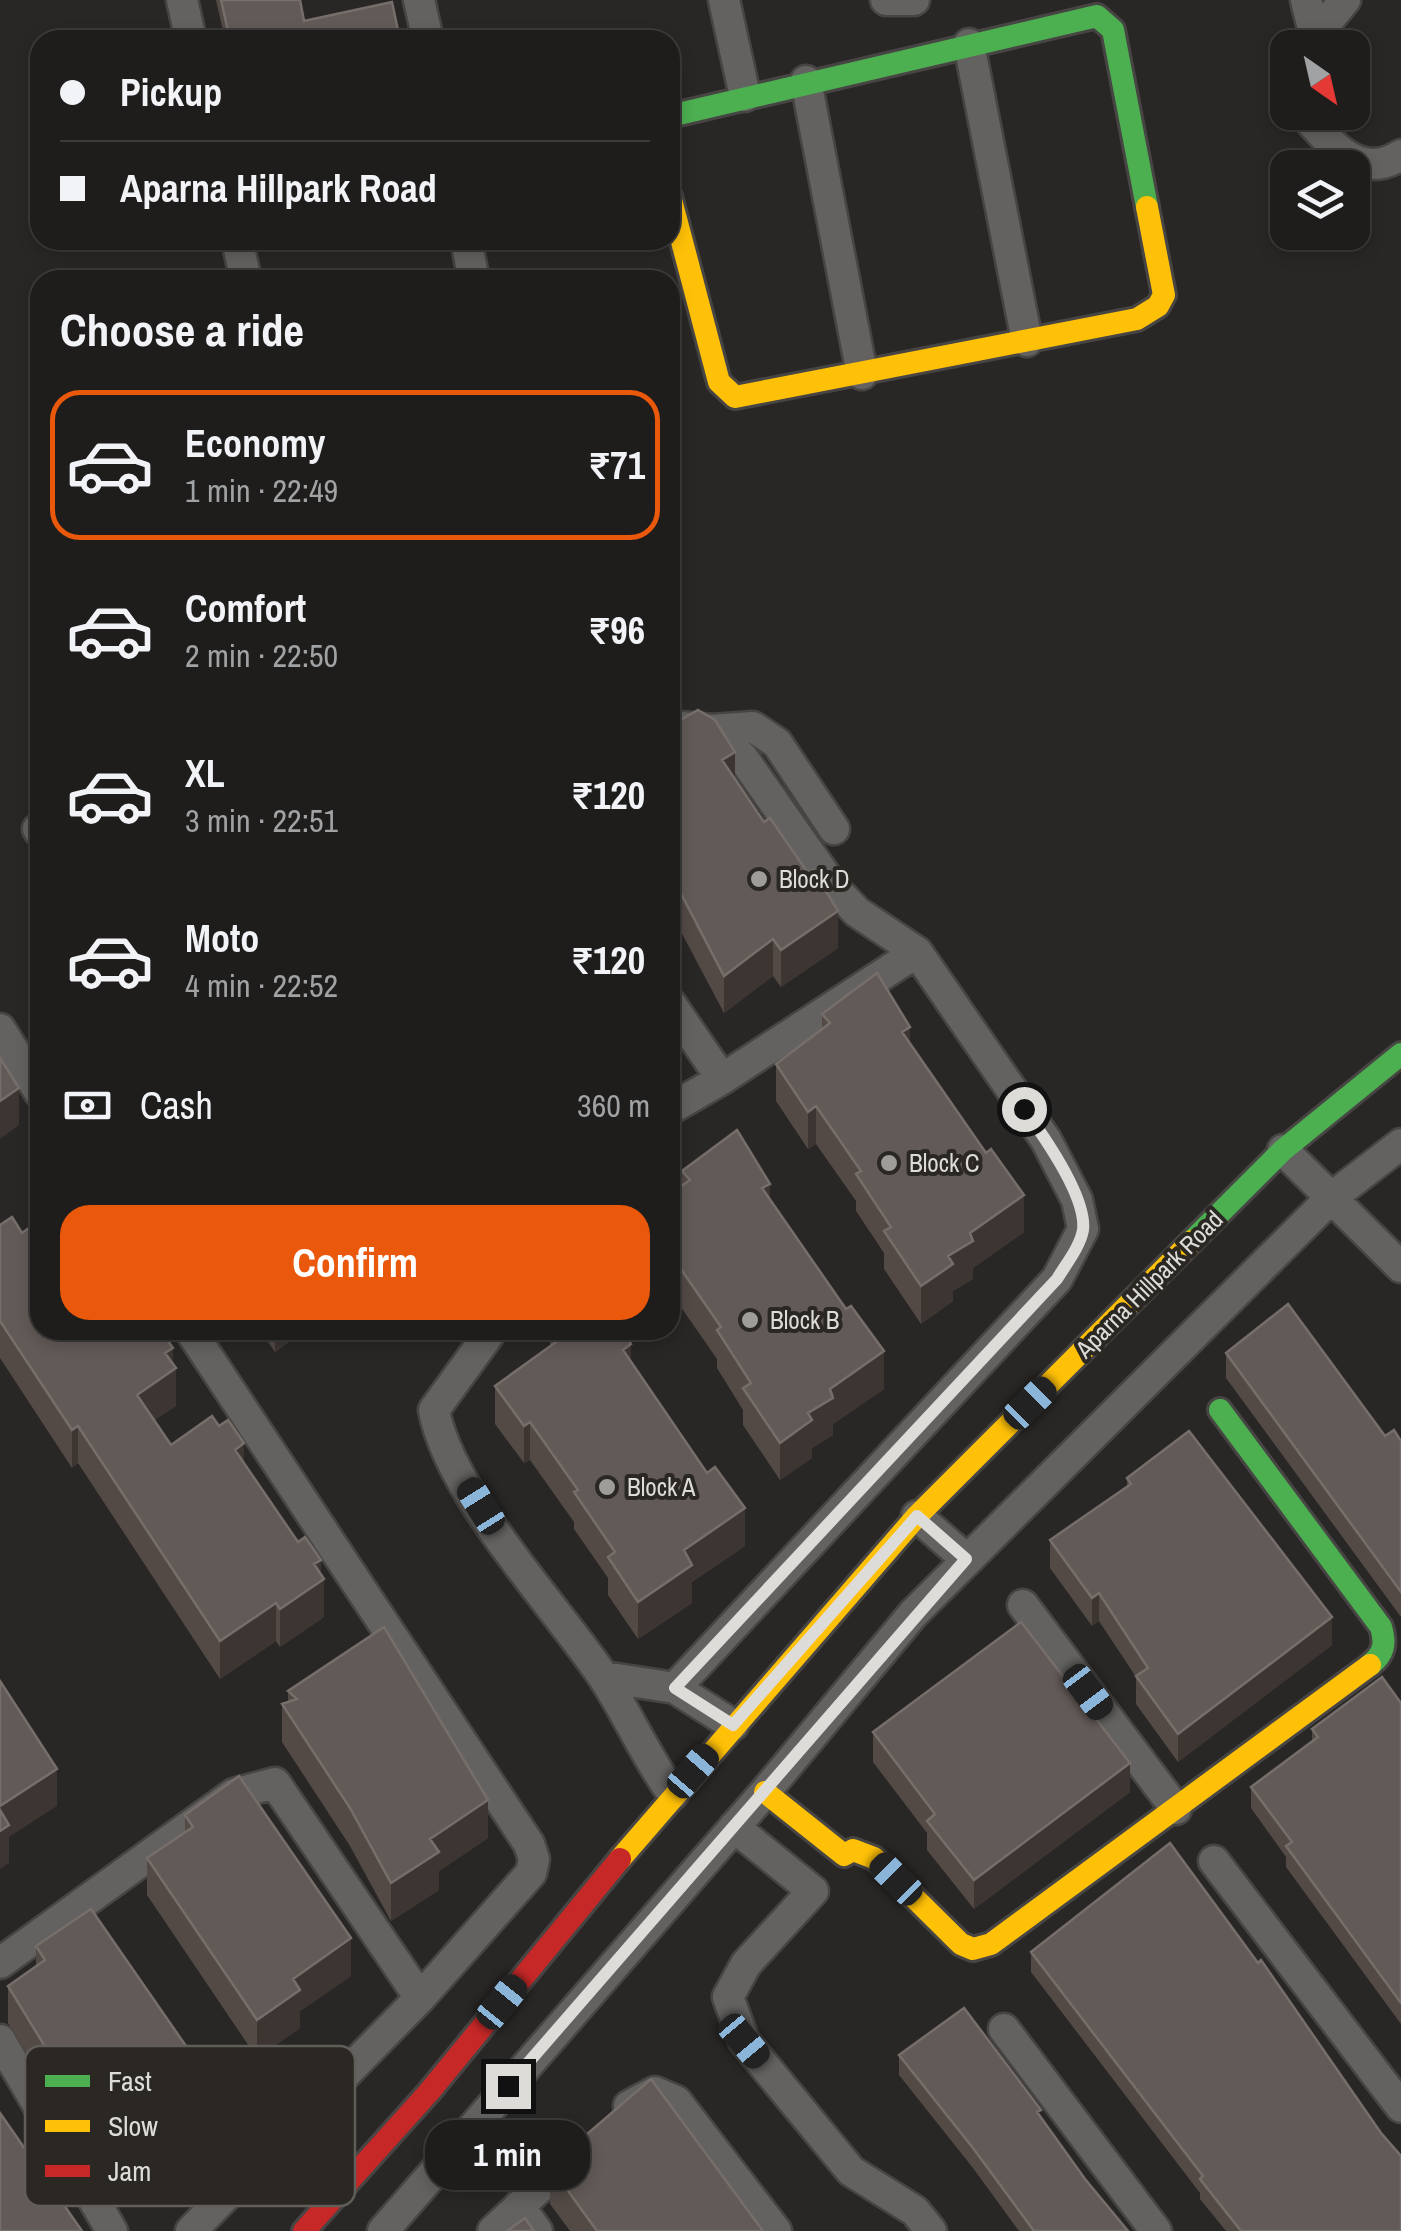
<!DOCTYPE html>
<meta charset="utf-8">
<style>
:root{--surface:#1f1d1c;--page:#272625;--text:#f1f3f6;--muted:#a1a2a3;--line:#3c3b3b;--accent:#ea580c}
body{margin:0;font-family:"Archivo Narrow",sans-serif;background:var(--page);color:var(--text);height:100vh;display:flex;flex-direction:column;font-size:38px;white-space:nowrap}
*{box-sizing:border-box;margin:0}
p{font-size:32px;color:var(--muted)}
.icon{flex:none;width:55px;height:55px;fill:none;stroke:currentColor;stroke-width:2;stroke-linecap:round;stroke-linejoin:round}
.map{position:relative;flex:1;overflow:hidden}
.sheet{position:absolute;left:30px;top:270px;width:650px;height:1070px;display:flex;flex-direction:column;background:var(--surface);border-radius:30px;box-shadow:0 5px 15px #0003,0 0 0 2px var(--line)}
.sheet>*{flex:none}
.guide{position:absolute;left:30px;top:30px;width:650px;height:220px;border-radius:30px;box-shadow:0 5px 15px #0003,0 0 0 2px var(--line);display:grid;align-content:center;height:220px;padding:0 30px;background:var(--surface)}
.needle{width:65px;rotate:146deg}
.fabs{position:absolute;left:1270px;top:30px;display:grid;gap:20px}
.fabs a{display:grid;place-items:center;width:100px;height:100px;border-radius:20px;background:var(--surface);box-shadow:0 5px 15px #0003,0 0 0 2px var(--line);font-size:50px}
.end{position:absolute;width:45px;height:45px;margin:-22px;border:12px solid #dedcd9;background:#111;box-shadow:0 0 0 5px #111}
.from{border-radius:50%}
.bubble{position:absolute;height:70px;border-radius:30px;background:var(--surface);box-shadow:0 5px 15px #0003,0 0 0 2px var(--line);font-size:32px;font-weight:800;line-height:70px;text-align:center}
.car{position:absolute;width:30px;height:60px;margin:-30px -15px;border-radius:12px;box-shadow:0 0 8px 2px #0007;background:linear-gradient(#222 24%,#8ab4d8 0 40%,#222 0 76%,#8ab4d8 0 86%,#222 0)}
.guide b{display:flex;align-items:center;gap:35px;height:95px;font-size:38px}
.guide b+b{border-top:2px solid var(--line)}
.guide i{width:25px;height:25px;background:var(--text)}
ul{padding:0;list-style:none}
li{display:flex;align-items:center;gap:30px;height:150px;margin:0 20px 15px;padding:0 10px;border:5px solid transparent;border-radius:30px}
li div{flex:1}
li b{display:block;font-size:38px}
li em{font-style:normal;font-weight:800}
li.selected{border-color:var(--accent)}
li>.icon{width:90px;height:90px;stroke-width:1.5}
h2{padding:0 30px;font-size:45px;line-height:120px}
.pay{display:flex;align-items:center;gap:25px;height:110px;padding:0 30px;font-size:38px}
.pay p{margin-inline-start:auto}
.cta{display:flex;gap:20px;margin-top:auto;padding:20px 30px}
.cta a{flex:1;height:115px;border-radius:30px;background:var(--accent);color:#fff;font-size:40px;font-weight:800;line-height:115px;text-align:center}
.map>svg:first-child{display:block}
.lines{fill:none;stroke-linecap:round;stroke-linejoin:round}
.street-casing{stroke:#474543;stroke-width:35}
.fast-casing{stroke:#474543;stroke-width:28}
.slow-casing{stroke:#474543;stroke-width:28}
.jam-casing{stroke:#474543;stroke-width:28}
.street{stroke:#636260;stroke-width:30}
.fast{stroke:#4caf50;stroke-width:22}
.slow{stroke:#ffc107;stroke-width:22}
.jam{stroke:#c62828;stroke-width:22}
.wall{fill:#534a46}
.shaded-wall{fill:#3c3532}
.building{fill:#625a56;stroke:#766e6a;stroke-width:2.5}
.route{stroke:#dedcd9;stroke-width:12}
.poi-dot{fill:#9f9d9a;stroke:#2b2823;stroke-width:4}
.labels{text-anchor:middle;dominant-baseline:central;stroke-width:8;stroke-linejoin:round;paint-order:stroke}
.poi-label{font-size:25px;fill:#dedcd9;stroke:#2b2823;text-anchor:start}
.street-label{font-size:25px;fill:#dedcd9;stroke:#2b2823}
.key{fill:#2b2823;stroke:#615e5a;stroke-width:2.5}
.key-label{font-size:28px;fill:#dedcd9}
</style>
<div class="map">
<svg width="1401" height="2231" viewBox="0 0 1401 2231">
<rect width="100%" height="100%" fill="#292725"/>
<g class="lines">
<g class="street-casing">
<path id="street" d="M182 0 191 40
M419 0 428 40
M724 0 745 96
M886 0H914
M1306 0 1318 48
M1317 34 1345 0
M969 44 1027 341
M806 81 862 374
M1302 112C1331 143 1358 182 1401 155
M237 240 246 280
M466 240 474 280
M670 726 712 730 743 758 834 888 857 912 917 952 1046 1140 1077 1200 1083 1229 1057 1279 675 1688
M712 730 753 727 777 743 834 829
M38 829 40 832
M670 1003 722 1079 670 1109
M0 1029 40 1093
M722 1079 917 952
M1283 1150 1401 1267
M190 1330 529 1844 534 1859 531 1873 420 1998 191 2231
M492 1330 434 1410C449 1493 553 1603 602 1675 628 1714 645 1756 673 1794
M917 1516 966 1559
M1023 1605 1176 1809
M604 1677 675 1688 733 1725
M734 1827 813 1891 746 1964 728 1997 744 2041 851 2171 915 2211 931 2231
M1214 1861 1401 2107
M0 1963 234 1794 275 1783 420 1998
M1004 2029 1156 2231
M0 2040 112 2231
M629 2106 655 2092 676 2101 776 2231
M519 2206 537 2231
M383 2231 765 1792 913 1614 1331 1198 1401 1144
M493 2231 580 2150"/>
</g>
<g class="fast-casing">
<path id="fast" d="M670 116 1097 16 1113 30 1147 207
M1192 1241 1283 1150 1401 1054
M1220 1410 1381 1627C1386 1644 1384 1654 1370 1665"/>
</g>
<g class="slow-casing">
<path id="slow" d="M670 196 719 382 735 397 1137 319 1158 306 1164 295 1147 207
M765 1792 844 1855 853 1850 874 1858 961 1944 973 1949 991 1944 1370 1665
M620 1859 917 1516 1192 1241"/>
</g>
<g class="jam-casing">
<path id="jam" d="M304 2231 429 2092 620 1859"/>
</g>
<use href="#street" class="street"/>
<use href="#fast" class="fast"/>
<use href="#slow" class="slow"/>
<use href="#jam" class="jam"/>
</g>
<path class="wall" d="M216 0H300L304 21 400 40H225Z
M670 726 735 778 838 948 781 987 773 976 724 1013 679 928 670 914Z
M822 1014 910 1044 1024 1232 973 1268V1279L953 1291V1301L921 1324 884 1269V1253L856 1211V1201L816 1144 808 1149 776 1101V1064L822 1029Z
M682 1171 770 1200 884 1389 833 1424V1435L812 1448V1458L780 1480 743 1425V1410L717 1368V1359L676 1300 670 1304V1194L682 1185Z
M0 1225 22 1233 173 1364 176 1406 154 1420 171 1445 244 1464 321 1575 324 1617 280 1647 276 1641 220 1679 78 1463 72 1468 0 1358Z
M260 1330H306L275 1352Z
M550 1333 631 1362 745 1546 692 1582V1603L638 1639 608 1595V1578L574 1529V1522L530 1460 524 1463 495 1424V1386L550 1347Z
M1226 1353 1385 1436 1401 1441V1617L1226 1378Z
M1127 1478 1332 1645 1178 1762 1136 1704V1677L1099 1621 1092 1626 1050 1568V1540L1127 1486Z
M288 1691 488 1838 439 1871V1890L391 1921 350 1846 282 1742V1704L288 1702Z
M1401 1703V2024L1286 1867V1857L1251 1808V1787L1312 1741V1729Z
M873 1732 1130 1792 974 1909 927 1850V1833L873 1762Z
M185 1815 351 1976 300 2011V2028L257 2058 147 1895V1858L185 1832Z
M36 1946 204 2110 153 2144V2162L110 2191 8 2023V1986L36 1966Z
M1031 1952 1401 2231H1226L1200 2199V2193L1031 1972Z
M899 2055 1041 2118 1085 2179 1128 2231H1019L973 2168 899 2075Z
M550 2166 763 2231H570L550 2204Z"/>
<path class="shaded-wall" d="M735 752V790L722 760Z
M838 911V948L781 987V950Z
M773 939V976L724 1013V976Z
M910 1027V1065L902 1032Z
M19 1088V1125L0 1139V1101Z
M816 1106V1144L808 1149V1112Z
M770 1184V1221L762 1188Z
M1024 1195V1232L973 1268V1279L953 1291V1301L921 1324V1286L970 1233Z
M676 1262V1300L670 1304V1267Z
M275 1330H306L275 1352Z
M631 1344V1382L623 1350Z
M173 1348V1370L176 1368V1406L137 1432V1395L165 1353Z
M884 1351V1389L833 1424V1435L812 1448V1458L780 1480V1443L830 1389Z
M530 1422V1460L524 1463V1426Z
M78 1426V1463L72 1468V1430Z
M244 1443V1481L235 1450Z
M745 1508V1546L692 1582V1603L638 1639V1602L684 1550Z
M321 1560V1581L324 1579V1617L280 1647V1609L314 1564Z
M1099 1593V1621L1092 1626V1598Z
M276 1603V1641L220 1679V1641Z
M1332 1617V1645L1178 1762V1734Z
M1130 1763V1792L974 1909V1880Z
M57 1769V1806L9 1837V1863L0 1869V1806Z
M488 1800V1838L439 1871V1890L391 1921V1883L430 1839Z
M351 1938V1976L300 2011V2028L257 2058V2020L293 1979Z
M204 2072V2110L153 2144V2162L110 2191V2153L144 2113Z"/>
<path class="building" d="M221 0H300L304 21 392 2 400 40H230Z
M698 710 715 720 735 752 722 760 764 822 770 818 808 873 813 870 838 911 781 950 773 939 724 976 679 890 670 877V726Z
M877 973 910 1027 902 1032 986 1153 991 1149 1024 1195 970 1233 973 1241 948 1256 953 1264 921 1286 884 1231 891 1227 856 1174 861 1171 816 1106 808 1112 776 1064 830 1023 822 1014Z
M0 1058 19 1088 0 1101Z
M737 1130 770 1184 762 1188 846 1309 851 1306 884 1351 830 1389 833 1398 808 1413 812 1420 780 1443 743 1388 751 1383 717 1330 721 1327 676 1262 670 1267V1194L690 1180 682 1171Z
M12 1217 22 1233 40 1220V1330H160L173 1348 165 1353 176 1368 137 1395 171 1445 212 1416 219 1426 228 1420 244 1443 235 1450 298 1542 305 1537 321 1560 314 1564 324 1579 280 1609 276 1603 220 1641 78 1426 72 1430 0 1321V1225Z
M1288 1304 1385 1436 1394 1430 1401 1441V1592L1226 1353Z
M554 1330H621L631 1344 623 1350 707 1473 715 1467 745 1508 684 1550 692 1565 638 1602 608 1557 615 1552 574 1492 578 1490 530 1422 524 1426 495 1386 556 1342 550 1333Z
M1189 1431 1332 1617 1178 1734 1136 1676 1148 1668 1099 1593 1092 1598 1050 1540 1131 1484 1127 1478Z
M1021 1622 1130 1763 974 1880 927 1821 935 1814 873 1732Z
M384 1627 488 1800 430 1839 439 1852 391 1883 350 1808 282 1704 297 1699 288 1691Z
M1382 1677 1401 1703V2003L1286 1846 1292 1842 1251 1787 1318 1737 1312 1729Z
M0 1681 57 1769 0 1806Z
M239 1776 351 1938 293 1979 300 1990 257 2020 147 1858 193 1827 185 1815Z
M0 1810 9 1825 0 1831Z
M1170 1843 1258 1963 1261 1960 1381 2133 1401 2156V2231H1241L1200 2179 1203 2176 1031 1952Z
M91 1909 204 2072 144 2113 153 2124 110 2153 8 1986 45 1960 36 1946Z
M964 2008 1041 2110 1037 2112 1085 2179 1128 2231H1034L973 2148 899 2055Z
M651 2079 763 2231H597L550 2166Z
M0 2113 82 2231H0Z
M525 2218 534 2231H507Z"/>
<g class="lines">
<path class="route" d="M508 2086 966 1559 917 1516 733 1725 675 1688 1057 1279C1066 1264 1080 1247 1083 1230 1087 1197 1043 1135 1024 1109"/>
</g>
<g class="poi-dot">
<circle cx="759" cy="879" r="10"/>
<circle cx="889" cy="1163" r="10"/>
<circle cx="750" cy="1320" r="10"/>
<circle cx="607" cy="1487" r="10"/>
</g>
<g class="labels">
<g class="poi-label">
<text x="779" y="879">Block D</text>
<text x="909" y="1163">Block C</text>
<text x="770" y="1320">Block B</text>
<text x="627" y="1487">Block A</text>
</g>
<g class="street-label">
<text transform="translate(1149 1284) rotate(-45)">Aparna Hillpark Road</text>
</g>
</g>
<rect x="25" y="2046" width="330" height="160" rx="15" class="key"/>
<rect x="45" y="2075" width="45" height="12" fill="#4caf50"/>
<rect x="45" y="2120" width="45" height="12" fill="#ffc107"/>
<rect x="45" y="2165" width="45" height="12" fill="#c62828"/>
<g class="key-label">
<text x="108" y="2091">Fast</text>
<text x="108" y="2136">Slow</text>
<text x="108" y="2181">Jam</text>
</g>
</svg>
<div class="fabs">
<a><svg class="needle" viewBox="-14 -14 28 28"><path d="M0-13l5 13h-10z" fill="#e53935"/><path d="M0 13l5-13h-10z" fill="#a1a2a3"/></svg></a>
<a><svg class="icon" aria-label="layers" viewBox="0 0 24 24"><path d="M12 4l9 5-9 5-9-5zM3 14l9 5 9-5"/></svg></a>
</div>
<i class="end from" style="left:1024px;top:1109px"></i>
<i class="end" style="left:508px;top:2086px"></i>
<div class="bubble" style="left:425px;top:2120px;width:165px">1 min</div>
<i class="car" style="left:1030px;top:1403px;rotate:45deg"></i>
<i class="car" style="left:481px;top:1506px;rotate:328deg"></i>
<i class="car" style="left:1088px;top:1692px;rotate:143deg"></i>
<i class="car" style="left:693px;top:1771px;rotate:41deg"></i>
<i class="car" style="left:896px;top:1879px;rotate:315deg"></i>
<i class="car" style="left:502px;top:2002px;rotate:39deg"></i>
<i class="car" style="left:744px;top:2041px;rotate:140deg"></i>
<div class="guide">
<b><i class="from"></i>Pickup</b>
<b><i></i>Aparna Hillpark Road</b>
</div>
<section class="sheet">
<h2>Choose a ride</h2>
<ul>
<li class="selected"><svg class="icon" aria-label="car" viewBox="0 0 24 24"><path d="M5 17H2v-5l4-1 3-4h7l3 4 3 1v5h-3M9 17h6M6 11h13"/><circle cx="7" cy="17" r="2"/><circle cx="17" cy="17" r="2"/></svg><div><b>Economy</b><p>1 min · 22:49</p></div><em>₹71</em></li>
<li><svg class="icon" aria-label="car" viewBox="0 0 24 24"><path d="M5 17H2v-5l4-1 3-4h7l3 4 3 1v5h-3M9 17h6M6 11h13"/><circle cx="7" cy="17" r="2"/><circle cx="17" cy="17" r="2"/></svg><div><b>Comfort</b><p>2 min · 22:50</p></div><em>₹96</em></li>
<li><svg class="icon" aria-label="car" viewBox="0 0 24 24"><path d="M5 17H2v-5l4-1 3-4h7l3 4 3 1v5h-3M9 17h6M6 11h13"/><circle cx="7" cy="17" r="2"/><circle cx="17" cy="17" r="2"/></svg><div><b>XL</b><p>3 min · 22:51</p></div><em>₹120</em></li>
<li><svg class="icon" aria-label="car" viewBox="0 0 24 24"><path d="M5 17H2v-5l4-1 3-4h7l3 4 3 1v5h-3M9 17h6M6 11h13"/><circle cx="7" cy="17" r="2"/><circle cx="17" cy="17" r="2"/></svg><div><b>Moto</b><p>4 min · 22:52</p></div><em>₹120</em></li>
</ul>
<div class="pay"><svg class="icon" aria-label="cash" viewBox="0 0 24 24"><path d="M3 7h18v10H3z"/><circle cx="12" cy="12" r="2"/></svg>Cash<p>360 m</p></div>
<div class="cta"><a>Confirm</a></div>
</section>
</div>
